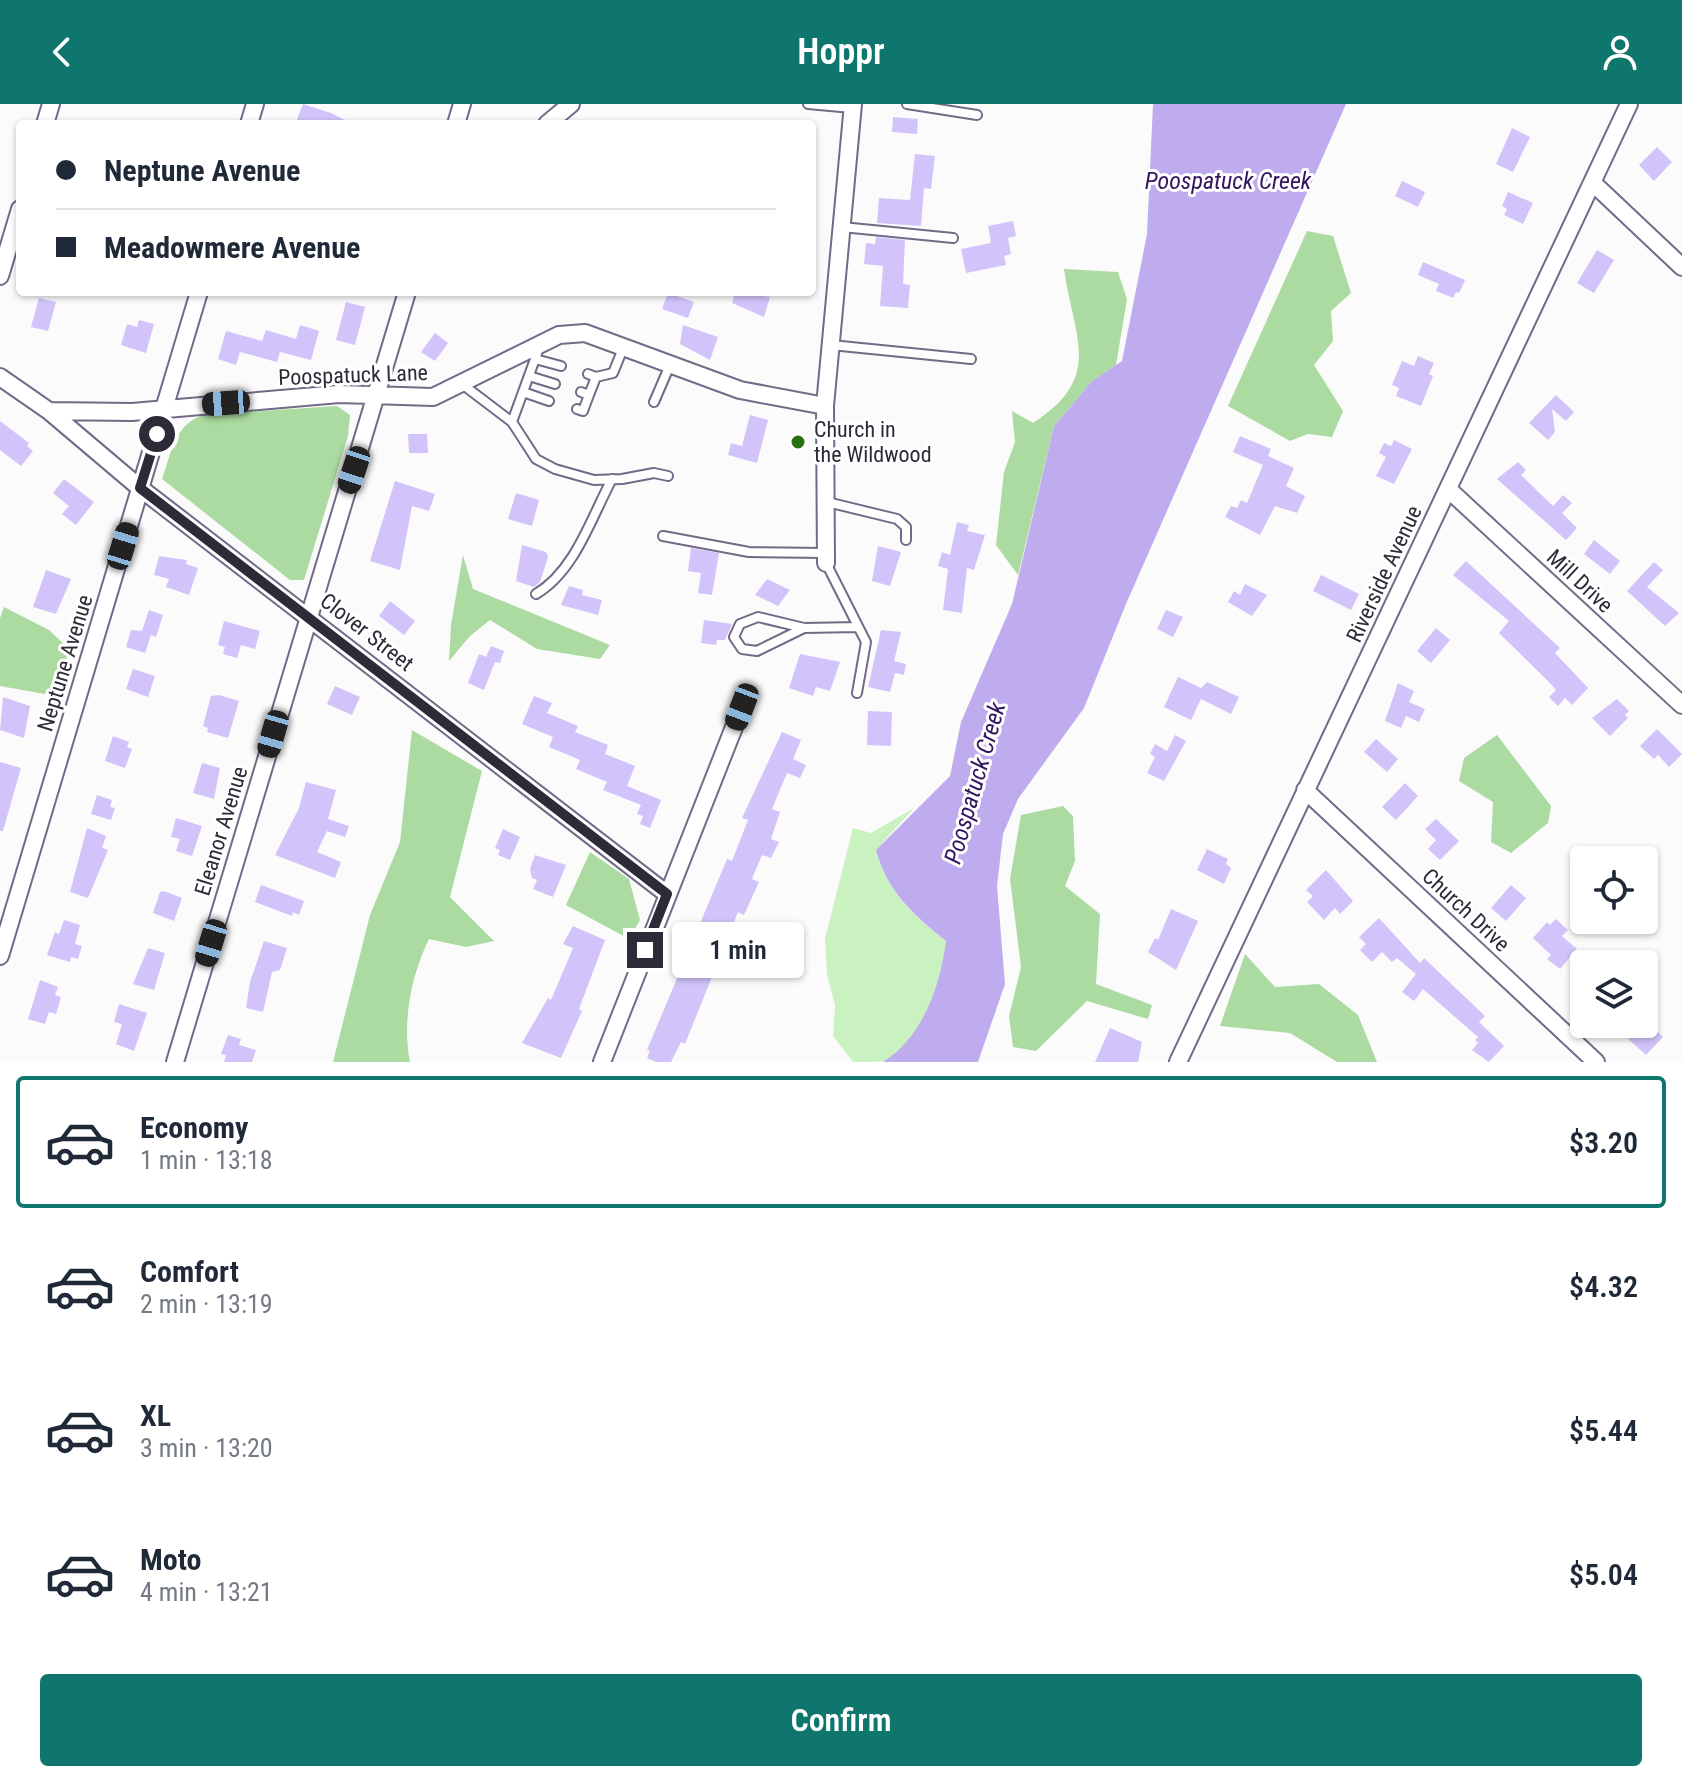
<!DOCTYPE html>
<meta charset="utf-8">
<style>
:root{--surface:#fff;--page:#f2f2f3;--text:#1f2937;--muted:#747a83;--line:#e0e1e3;--accent:#0f766e}
body{margin:0;font-family:"Roboto Condensed",sans-serif;background:var(--page);color:var(--text);height:100vh;display:flex;flex-direction:column;font-size:30px;white-space:nowrap}
*{box-sizing:border-box;margin:0}
p{font-size:26px;color:var(--muted)}
.icon{flex:none;width:44px;height:44px;fill:none;stroke:currentColor;stroke-width:2;stroke-linecap:round;stroke-linejoin:round}
.map{position:relative;height:958px;overflow:hidden}
.details{display:flex;flex-direction:column;background:var(--surface);flex:1}
.details>*{flex:none}
.banner{position:absolute;left:16px;top:16px;width:800px;height:176px;border-radius:8px;box-shadow:0 2px 6px #0004;display:grid;align-content:center;height:176px;padding:0 40px;background:var(--surface)}
.tools{position:absolute;left:1570px;top:742px;display:grid;gap:16px}
.tools a{display:grid;place-items:center;width:88px;height:88px;border-radius:8px;background:var(--surface);box-shadow:0 2px 6px #0004;font-size:40px}
.end{position:absolute;width:36px;height:36px;margin:-18px;border:10px solid #2e2a37;background:#fff;box-shadow:0 0 0 4px #fff}
.from{border-radius:50%}
.bubble{position:absolute;height:56px;border-radius:8px;background:var(--surface);box-shadow:0 2px 6px #0004;font-size:26px;font-weight:600;line-height:56px;text-align:center}
.car{position:absolute;width:24px;height:48px;margin:-24px -12px;border-radius:10px;box-shadow:0 0 6px 2px #0007;background:linear-gradient(#222 24%,#8ab4d8 0 40%,#222 0 76%,#8ab4d8 0 86%,#222 0)}
.banner b{display:flex;align-items:center;gap:28px;height:76px;font-size:30px}
.banner b+b{border-top:2px solid var(--line)}
.banner i{width:20px;height:20px;background:var(--text)}
ul{padding:14px 0 0;list-style:none}
li{display:flex;align-items:center;gap:24px;height:132px;margin:0 16px 12px;padding:0 24px;border:4px solid transparent;border-radius:8px}
li div{flex:1}
li b{display:block;font-size:30px}
li em{font-style:normal;font-weight:600}
li.on{border-color:var(--accent)}
li>.icon{width:72px;height:72px;stroke-width:1.5}
.button{display:flex;gap:16px;margin-top:auto;padding:16px 40px}
.button a{flex:1;height:92px;border-radius:8px;background:var(--accent);color:#fff;font-size:32px;font-weight:600;line-height:92px;text-align:center}
header{display:flex;justify-content:space-between;align-items:center;height:104px;padding:0 40px;background:var(--accent);color:#fff;font-size:36px;font-weight:600}
.map>svg:first-child{display:block}
.green{fill:#caf2c1}
.forest{fill:#abdba0}
.water{fill:#bfacee}
.building{fill:#d2c4fa}
.lines{fill:none;stroke-linecap:round;stroke-linejoin:round}
.service-casing{stroke:#726a87;stroke-width:12}
.minor-casing{stroke:#726a87;stroke-width:20}
.service{stroke:#fff;stroke-width:8}
.minor{stroke:#fff;stroke-width:16}
.route{stroke:#2e2a37;stroke-width:10}
.poi-dot{fill:#297011;stroke:#fff;stroke-width:3}
.labels{text-anchor:middle;dominant-baseline:central;stroke-width:6;stroke-linejoin:round;paint-order:stroke}
.street-label{font-size:22px;fill:#2e2a37;stroke:#fff}
.poi-label{font-size:22px;fill:#2e2a37;stroke:#fff;text-anchor:start}
.water-label{font-size:24px;font-style:italic;fill:#341460;stroke:#fff}
</style>
<header><svg class="icon" aria-label="back" viewBox="0 0 24 24"><path d="M15 5l-7 7 7 7"/></svg>Hoppr<svg class="icon" aria-label="person" viewBox="0 0 24 24"><circle cx="12" cy="8" r="4"/><path d="M4 21q1-7 8-7t8 7"/></svg></header>
<div class="map">
<svg width="1682" height="958" viewBox="0 0 1682 958">
<rect width="100%" height="100%" fill="#fbfbfb"/>
<path class="green" d="M914 704 876 746C886 786 914 813 946 837 942 872 922 942 884 957 876 958 862 958 853 958L833 932 835 901 827 871 825 835 853 724 871 729Z"/>
<path class="forest" d="M1307 127 1333 132 1351 189 1331 207 1333 237 1314 261 1343 307 1332 333 1308 330 1290 337 1228 302Z
M1064 165 1118 168 1127 195 1116 261 1092 277 1054 322 1018 471 996 441 1004 368 1015 338 1012 307 1033 319C1104 273 1074 235 1064 165Z
M337 302 350 311 348 332 304 476H290L162 375C172 348 173 322 203 311Z
M463 451 473 485 610 541 600 555 537 545 490 516 470 532 449 557 451 521Z
M4 503 49 526 66 542 67 564 61 593 0 582V514Z
M412 626 482 667 450 793 494 837 466 843 429 835C411 872 402 917 410 958H333L370 811 400 738Z
M1497 631 1551 702 1548 719 1511 749 1491 738 1493 698 1459 677 1464 654Z
M1063 702 1073 712 1075 757 1065 782 1100 810 1096 880 1152 901 1148 915 1087 897 1036 947 1013 943 1009 912 1021 863 1010 775 1021 711Z
M590 748 629 775 640 816 629 835 566 801Z
M1245 850 1275 883 1319 880 1358 911 1377 958H1337L1290 929 1220 922Z"/>
<path class="water" d="M1153 0H1346L1126 500 1084 604 1018 695 1003 730 997 782 1005 880 978 958H883C923 933 940 882 946 837 914 812 886 786 876 746L950 672 961 618 1012 500 1054 322 1092 277 1122 257 1147 130Z"/>
<path class="building" d="M303 0 331 9 353 20 296 18Z
M893 13 918 15 917 30 892 28Z
M1512 24 1530 33 1513 68 1496 60Z
M1657 43 1672 58 1654 77 1639 61Z
M915 50 935 52 931 85 924 84 921 122 877 119 879 94 910 96Z
M1402 77 1425 88 1418 103 1395 92Z
M1508 88 1533 99 1523 120 1504 111 1507 105 1502 102Z
M1013 117 1016 132 1008 134 1011 150 1004 152 1006 161 966 169 961 145 991 139 988 122Z
M876 133 905 136 903 180 910 181 908 204 880 202 883 162 864 160 866 139 875 140Z
M1597 146 1614 156 1594 189 1577 179Z
M1423 158 1465 176 1459 189 1456 188 1453 194 1436 187 1439 180 1418 171Z
M735 188 770 193 764 213 732 199Z
M668 189 694 198 688 214 662 205Z
M39 194 56 198 48 227 31 223Z
M346 198 365 203 355 241 336 236Z
M139 216 154 220 146 249 121 241 127 220 137 223Z
M300 221 319 227 311 256 280 248 277 258 240 248 236 261 218 255 226 227 262 237 266 226 296 235Z
M683 221 718 233 710 256 680 240Z
M435 229 448 239 435 257 421 248Z
M1418 252 1434 259 1429 270 1433 272 1421 302 1396 292 1399 284 1392 281 1402 257 1414 262Z
M1556 291 1574 308 1566 317 1552 305 1555 328 1548 336 1529 319Z
M750 311 768 316 757 359 728 351 731 339 742 342Z
M0 317 29 339 27 342 33 347 21 362 0 346Z
M408 330H427L428 349H409Z
M1240 332 1271 345 1268 352 1294 364 1286 382 1305 392 1297 409 1275 402 1260 431 1225 413 1231 402 1237 404 1241 396 1247 399 1263 361 1233 348Z
M1394 336 1412 345 1394 380 1376 372 1386 353 1379 349 1384 339 1391 342Z
M1518 358 1526 366 1521 371 1553 402 1563 391 1572 399 1562 409 1577 424 1566 436 1497 375Z
M64 375 94 398 76 421 62 410 69 402 53 389Z
M395 377 435 390 429 407 412 402 400 466 370 457Z
M516 389 539 396 532 422 508 415Z
M957 418 969 421 967 427 985 431 974 466 967 464 962 509 943 506 948 465 938 462 942 448 950 451Z
M1594 436 1620 457 1610 470 1584 450Z
M522 441 546 448 548 453 540 478 534 483 516 477Z
M878 442 901 448 890 482 872 477Z
M691 444 719 449 712 491 698 489 701 469 688 467Z
M159 452 187 456 186 460 198 464 189 491 166 483 169 475 154 471Z
M1466 457 1560 544 1555 549 1588 584 1572 601 1565 594 1558 602 1549 593 1556 586 1550 579 1499 529 1509 517 1453 471Z
M1654 458 1663 466 1647 483 1679 509 1665 522 1627 487Z
M46 466 71 475 56 510 33 503Z
M1321 471 1359 490 1351 506 1313 487Z
M767 475 790 486 778 502 755 491Z
M1245 480 1267 491 1252 512 1228 498 1234 487 1240 491Z
M569 482 583 486 582 491 602 496 598 511 561 501Z
M390 497 415 517 404 531 379 512Z
M149 506 163 511 156 533 151 531 145 549 126 543 131 526 142 527Z
M1166 506 1183 513 1173 533 1157 525Z
M704 516 732 520 725 536H717L716 541 701 539Z
M224 517 260 527 255 545 241 541 237 554 223 550 225 543 218 541Z
M1436 524 1450 536 1431 559 1417 547Z
M881 526 901 528 894 557 906 560 904 571 895 569 890 588 868 583Z
M491 542 504 547 500 559 495 558 484 586 468 579 479 550 486 553Z
M800 550 840 558 830 587 816 583 813 592 789 584Z
M133 565 155 572 148 593 126 585Z
M1178 573 1201 584 1207 578 1239 593 1231 610 1201 595 1191 616 1164 603Z
M1398 579 1414 587 1409 598 1425 605 1419 618 1406 612 1401 624 1385 617Z
M335 582 360 593 352 611 327 600Z
M219 591 239 597 228 634 207 628 208 624 203 622 211 592Z
M534 592 552 599 547 609 578 622 575 628 608 641 605 650 635 662 627 682 661 696 650 724 640 720 643 712 637 710 641 701 603 686 607 678 576 665 580 656 549 643 553 633 522 620Z
M3 593 30 602 24 634 0 626Z
M1617 595 1629 607 1625 611 1628 614 1610 632 1592 614Z
M868 607 892 608 891 642 867 641Z
M1657 625 1682 650 1669 663 1658 651 1654 655 1640 642Z
M782 628 801 636 793 655 806 661 800 674 787 669 772 705 780 708 771 735 779 738 771 754 762 751 752 775 759 778 744 811 738 808 685 940 681 938 671 958H656L647 954 650 947 647 946 727 755 732 757 748 716 742 714Z
M1175 631 1186 637 1164 677 1147 669 1155 653 1150 650 1155 640 1167 647Z
M113 632 129 638 127 643 132 645 125 664 105 657Z
M1376 635 1398 655 1387 668 1364 648Z
M0 658 21 664 3 727H0Z
M202 659 220 664 214 695 193 689Z
M306 678 336 686 328 715 349 722 345 733 327 727 317 748 341 758 335 774 275 751 299 704Z
M1405 679 1418 692 1396 716 1382 703Z
M97 691 112 696 110 703 115 704 111 716 91 710Z
M176 714 202 722 192 752 176 747 180 735 171 733Z
M1436 715 1459 737 1440 756 1428 745 1436 736 1425 725Z
M87 724 106 732 102 744 108 746 88 794 70 788Z
M503 725 520 733 510 756 498 751 500 746 495 744Z
M1207 745 1228 755 1226 760 1231 764 1224 780 1197 766Z
M535 751 566 761 553 793 533 785 537 776 532 774 530 765Z
M1326 766 1353 797 1340 810 1335 804 1324 816 1307 798 1313 792 1306 786Z
M261 781 304 797 299 811 293 808 292 812 255 798Z
M1511 781 1526 794 1506 817 1491 804Z
M164 787 182 794 174 817 153 809 160 788Z
M1171 805 1198 817 1176 866 1148 848 1155 834 1158 836Z
M1379 814 1420 859 1424 854 1485 912 1479 918 1504 942 1489 958 1472 946 1478 939 1475 936 1478 933 1423 885 1414 897 1402 888 1416 870 1397 854 1392 858 1382 848 1372 858 1360 846 1366 840 1359 833Z
M1556 815 1568 826 1562 832 1577 845 1560 865 1547 855 1551 851 1533 834 1547 818 1550 821Z
M64 816 80 821 75 840 82 842 78 855 71 853 70 858 47 851 55 828 59 830Z
M573 822 605 836 579 905 582 907 561 954 522 939 548 894 551 896 573 844 563 840Z
M264 837 287 844 280 866 272 868 263 908 246 904 250 878Z
M148 844 165 849 154 886 133 880Z
M40 876 58 883 55 891 61 893 56 910 49 908 45 920 28 915Z
M119 900 147 909 134 947 116 940 122 920 114 918Z
M1641 921 1651 930 1655 925 1663 933 1646 951 1628 935Z
M1110 924 1142 938 1138 958H1095Z
M228 931 241 935 239 941 256 946 252 958H224L226 951 221 950Z"/>
<g class="lines">
<g class="service-casing">
<path id="service" d="M808 0 852 4
M907 0 977 11
M842 123 953 134
M831 241 971 255
M535 255 561 262
M588 270 596 273 613 269 624 242
M529 272 555 280
M462 280 512 318 536 355 555 365 594 376 622 375 654 369 668 372
M523 288 549 297
M581 288 589 291 596 273
M654 298 670 261
M577 305 583 307 589 291
M512 318 539 244
M827 398 897 415 906 423V436
M663 432 749 448 825 449
M826 459 866 538 857 589
M536 490C575 467 591 414 612 375
M804 524 757 547 742 545 734 533 740 520 758 513 804 524 858 523"/>
</g>
<g class="minor-casing">
<path id="minor" d="M45 20 51 0
M249 20 255 0
M456 20 462 0
M547 20 571 0
M1593 79 1682 163
M0 172 20 105
M0 273 49 307 140 384 667 790
M49 307 132 308 339 290 433 293 559 231 585 229 740 286 825 302
M1448 385 1682 601
M826 459 825 302 853 0
M1305 686 1596 958
M0 852 199 188
M175 958 407 188
M602 958 742 603
M1178 958 1629 0"/>
</g>
<use href="#service" class="service"/>
<use href="#minor" class="minor"/>
</g>
<g class="lines">
<path class="route" d="M157 330 140 384 667 790 645 846"/>
</g>
<circle class="poi-dot" cx="798" cy="338" r="8"/>
<g class="labels">
<g class="street-label">
<text transform="translate(353 271) rotate(-2)">Poospatuck Lane</text>
<text transform="translate(1384 470) rotate(-65)">Riverside Avenue</text>
<text transform="translate(1580 477) rotate(43)">Mill Drive</text>
<text transform="translate(367 528) rotate(38)">Clover Street</text>
<text transform="translate(65 559) rotate(-73)">Neptune Avenue</text>
<text transform="translate(221 727) rotate(-73)">Eleanor Avenue</text>
<text transform="translate(1466 806) rotate(43)">Church Drive</text>
</g>
<g class="poi-label">
<text x="814" y="325">Church in<tspan x="814" dy="25">the Wildwood</tspan></text>
</g>
<g class="water-label">
<text x="1228" y="77">Poospatuck Creek</text>
<text transform="translate(975 679) rotate(-74)">Poospatuck Creek</text>
</g>
</g>
</svg>
<div class="tools">
<a><svg class="icon" aria-label="locate" viewBox="0 0 24 24"><circle cx="12" cy="12" r="6"/><path d="M12 2v4M12 18v4M2 12h4M18 12h4"/></svg></a>
<a><svg class="icon" aria-label="layers" viewBox="0 0 24 24"><path d="M12 4l9 5-9 5-9-5zM3 14l9 5 9-5"/></svg></a>
</div>
<i class="end from" style="left:157px;top:330px"></i>
<i class="end" style="left:645px;top:846px"></i>
<div class="bubble" style="left:672px;top:818px;width:132px">1 min</div>
<i class="car" style="left:226px;top:299px;rotate:266deg"></i>
<i class="car" style="left:354px;top:366px;rotate:198deg"></i>
<i class="car" style="left:123px;top:442px;rotate:17deg"></i>
<i class="car" style="left:742px;top:603px;rotate:201deg"></i>
<i class="car" style="left:273px;top:630px;rotate:196deg"></i>
<i class="car" style="left:211px;top:839px;rotate:197deg"></i>
<div class="banner">
<b><i class="from"></i>Neptune Avenue</b>
<b><i></i>Meadowmere Avenue</b>
</div>
</div>
<section class="details">
<ul>
<li class="on"><svg class="icon" aria-label="car" viewBox="0 0 24 24"><path d="M5 17H2v-5l4-1 3-4h7l3 4 3 1v5h-3M9 17h6M6 11h13"/><circle cx="7" cy="17" r="2"/><circle cx="17" cy="17" r="2"/></svg><div><b>Economy</b><p>1 min · 13:18</p></div><em>$3.20</em></li>
<li><svg class="icon" aria-label="car" viewBox="0 0 24 24"><path d="M5 17H2v-5l4-1 3-4h7l3 4 3 1v5h-3M9 17h6M6 11h13"/><circle cx="7" cy="17" r="2"/><circle cx="17" cy="17" r="2"/></svg><div><b>Comfort</b><p>2 min · 13:19</p></div><em>$4.32</em></li>
<li><svg class="icon" aria-label="car" viewBox="0 0 24 24"><path d="M5 17H2v-5l4-1 3-4h7l3 4 3 1v5h-3M9 17h6M6 11h13"/><circle cx="7" cy="17" r="2"/><circle cx="17" cy="17" r="2"/></svg><div><b>XL</b><p>3 min · 13:20</p></div><em>$5.44</em></li>
<li><svg class="icon" aria-label="car" viewBox="0 0 24 24"><path d="M5 17H2v-5l4-1 3-4h7l3 4 3 1v5h-3M9 17h6M6 11h13"/><circle cx="7" cy="17" r="2"/><circle cx="17" cy="17" r="2"/></svg><div><b>Moto</b><p>4 min · 13:21</p></div><em>$5.04</em></li>
</ul>
<div class="button"><a>Confirm</a></div>
</section>
